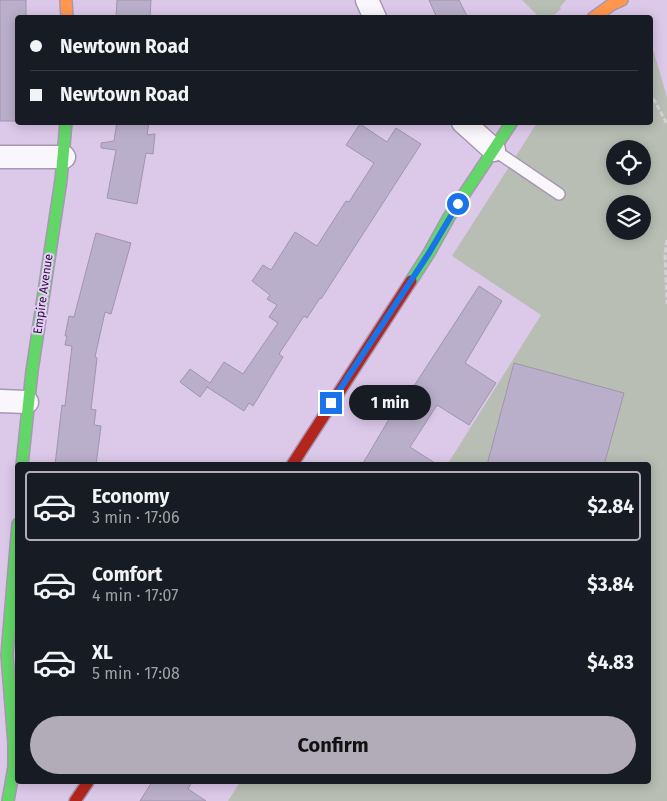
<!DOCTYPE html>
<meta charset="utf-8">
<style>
:root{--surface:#171b24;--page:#20242c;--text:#f1f3f6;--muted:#9ea1a6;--line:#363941;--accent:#b2acb9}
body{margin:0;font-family:"Fira Sans",sans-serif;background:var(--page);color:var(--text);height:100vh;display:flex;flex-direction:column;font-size:19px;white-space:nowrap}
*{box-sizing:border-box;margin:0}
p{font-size:16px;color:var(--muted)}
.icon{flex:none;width:28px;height:28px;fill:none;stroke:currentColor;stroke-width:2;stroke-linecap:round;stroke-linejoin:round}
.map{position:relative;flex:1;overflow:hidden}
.details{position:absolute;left:15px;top:462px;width:636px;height:322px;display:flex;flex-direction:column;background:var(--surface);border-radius:5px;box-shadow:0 2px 12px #0003}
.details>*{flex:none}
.hud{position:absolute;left:15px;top:15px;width:638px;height:110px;border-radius:5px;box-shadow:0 2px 12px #0003;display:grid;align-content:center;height:110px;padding:0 15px;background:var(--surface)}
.buttons{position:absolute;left:606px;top:140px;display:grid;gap:10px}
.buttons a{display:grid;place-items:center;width:45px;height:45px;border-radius:50%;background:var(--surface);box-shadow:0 2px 12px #0003;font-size:25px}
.end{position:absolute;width:22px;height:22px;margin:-11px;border:6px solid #1a73e8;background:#fff;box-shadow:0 0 0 2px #fff}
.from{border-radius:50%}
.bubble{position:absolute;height:35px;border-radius:18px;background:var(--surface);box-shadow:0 2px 12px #0003;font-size:16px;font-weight:700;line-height:35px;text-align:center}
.hud b{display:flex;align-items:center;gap:18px;height:48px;font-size:19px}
.hud b+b{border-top:1px solid var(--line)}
.hud i{width:12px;height:12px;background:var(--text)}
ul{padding:9px 0 0;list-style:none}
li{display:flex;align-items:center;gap:15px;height:70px;margin:0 10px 8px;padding:0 5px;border:2px solid transparent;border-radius:5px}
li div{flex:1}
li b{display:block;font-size:19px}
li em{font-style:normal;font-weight:700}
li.selected{border-color:var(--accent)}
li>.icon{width:45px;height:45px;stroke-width:1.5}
.primary-button{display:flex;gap:10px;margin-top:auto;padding:10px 15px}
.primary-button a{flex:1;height:58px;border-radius:30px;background:var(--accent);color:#111;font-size:20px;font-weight:700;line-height:58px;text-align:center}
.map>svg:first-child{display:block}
.green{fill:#b8beb3;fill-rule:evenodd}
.building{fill:#baafcb;stroke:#a094ae}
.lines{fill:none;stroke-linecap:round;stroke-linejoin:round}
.lane-casing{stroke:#a798b1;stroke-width:14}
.street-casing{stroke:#a798b1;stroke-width:25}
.fast-casing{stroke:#a798b1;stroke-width:14}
.slow-casing{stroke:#a798b1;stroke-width:14}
.jam-casing{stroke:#a798b1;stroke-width:14}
.path{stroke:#d6d0da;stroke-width:3;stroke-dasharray:5 2.5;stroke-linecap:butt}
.lane{stroke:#faf7fc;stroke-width:11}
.street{stroke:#faf7fc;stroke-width:22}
.fast{stroke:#63d668;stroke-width:11}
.slow{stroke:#ff974d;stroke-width:11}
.jam{stroke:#b3261e;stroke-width:11}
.route{stroke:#1a73e8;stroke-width:6}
.labels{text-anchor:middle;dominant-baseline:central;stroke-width:4;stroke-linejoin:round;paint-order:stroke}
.street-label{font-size:12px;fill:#25172d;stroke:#e8ccfb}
</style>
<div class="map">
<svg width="667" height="801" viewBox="0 0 667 801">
<rect width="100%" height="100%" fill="#dcc8e9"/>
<path class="green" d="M522 0H566L560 7 561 9 552 17 540 18Z
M650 39 667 97V801H228L240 782H649V465H447L541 315 452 256 537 123 650 122ZM615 149H642V176H615ZM615 204H642V231H615Z"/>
<path class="building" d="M0 0H26V18H18V121H0Z
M117 0H151L150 18H116Z
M429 0H459L468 18H437Z
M117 122H149L147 135 155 134 153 154 146 153 137 204 107 198 116 150 101 148V143L114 141Z
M360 124 387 142 396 128 421 144 321 299 320 298 307 318 304 316 279 354 283 357 253 406 249 403 244 411 207 387 208 386 200 397 180 382 190 369 210 383 224 362 243 374 278 323 269 317 277 305 267 299 270 295 252 281 263 265 271 270 295 232 317 246 346 201 349 202 374 163 346 145Z
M96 233 131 243 111 314 105 312 95 357 97 358 91 409 96 410 94 425 101 426 96 465H55L62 405 65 406 72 346 65 345 67 336H65L69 316 74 317Z
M479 286 502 301 465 363 496 383 469 425 437 405 410 447 438 465H362L398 404 401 406Z
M514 363 624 393 604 465H487Z
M152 782H192L188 789 206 801H140Z"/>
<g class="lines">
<g class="lane-casing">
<path id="lane" d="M494 150 559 194"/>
</g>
<g class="street-casing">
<path id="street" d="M367 0 375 18
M463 122 494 150
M0 157H64
M0 401 27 402"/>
</g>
<g class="fast-casing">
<path id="fast" d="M411 281 429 253 449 217 512 122
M22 465 32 371 61 180 66 122
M8 801 14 767V743L7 655 18 524"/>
</g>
<g class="slow-casing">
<path id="slow" d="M66 0 67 18
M593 18 611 5 622 0"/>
</g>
<g class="jam-casing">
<path id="jam" d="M292 465 411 281
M75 801 88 782"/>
</g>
<path class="path" d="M650 92 667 124
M667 240 665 255 667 304"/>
<use href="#lane" class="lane"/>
<use href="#street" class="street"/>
<use href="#fast" class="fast"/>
<use href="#slow" class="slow"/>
<use href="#jam" class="jam"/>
</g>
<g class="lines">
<path class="route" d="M331 403 429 253 458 204"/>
</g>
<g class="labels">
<g class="street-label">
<text transform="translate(43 294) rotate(-82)">Empire Avenue</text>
</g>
</g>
</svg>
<div class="buttons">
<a><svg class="icon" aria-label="locate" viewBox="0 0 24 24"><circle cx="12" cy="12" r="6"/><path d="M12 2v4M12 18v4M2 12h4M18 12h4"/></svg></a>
<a><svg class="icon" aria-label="layers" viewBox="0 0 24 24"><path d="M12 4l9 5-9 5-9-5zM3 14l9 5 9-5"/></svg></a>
</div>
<i class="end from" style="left:458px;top:204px"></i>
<i class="end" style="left:331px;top:403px"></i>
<div class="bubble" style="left:349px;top:385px;width:82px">1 min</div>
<div class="hud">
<b><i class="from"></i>Newtown Road</b>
<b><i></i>Newtown Road</b>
</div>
<section class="details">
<ul>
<li class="selected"><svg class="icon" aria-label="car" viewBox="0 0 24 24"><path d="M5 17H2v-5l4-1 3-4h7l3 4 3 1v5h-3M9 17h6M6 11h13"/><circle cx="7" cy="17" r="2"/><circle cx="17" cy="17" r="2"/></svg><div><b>Economy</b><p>3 min · 17:06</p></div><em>$2.84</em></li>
<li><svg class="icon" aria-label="car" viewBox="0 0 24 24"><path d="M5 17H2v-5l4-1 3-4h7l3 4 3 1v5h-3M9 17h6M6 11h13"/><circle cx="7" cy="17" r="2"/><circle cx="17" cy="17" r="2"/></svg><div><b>Comfort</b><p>4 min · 17:07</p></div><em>$3.84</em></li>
<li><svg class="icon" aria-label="car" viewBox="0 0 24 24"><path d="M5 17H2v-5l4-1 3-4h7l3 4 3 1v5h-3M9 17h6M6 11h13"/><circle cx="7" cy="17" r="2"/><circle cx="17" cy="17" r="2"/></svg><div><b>XL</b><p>5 min · 17:08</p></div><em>$4.83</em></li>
</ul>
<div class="primary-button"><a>Confirm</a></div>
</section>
</div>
